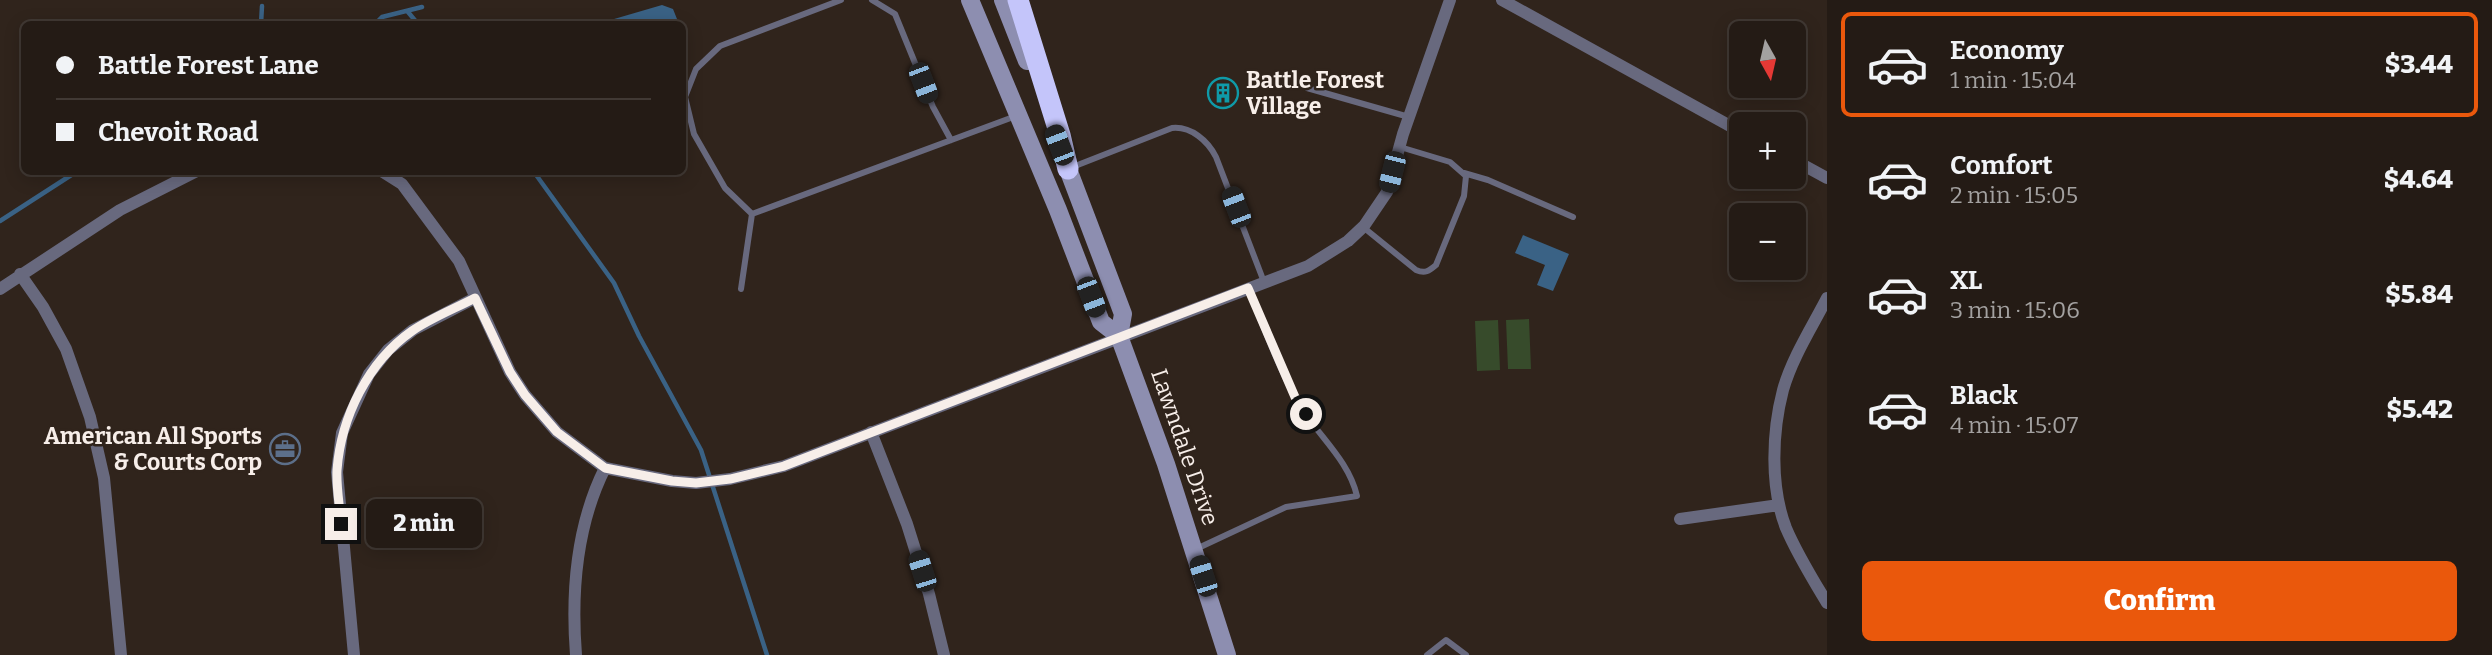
<!DOCTYPE html>
<meta charset="utf-8">
<style>
:root{--surface:#241b15;--page:#2c241e;--text:#f1f3f6;--muted:#a3a1a0;--line:#413934;--accent:#ea580c}
body{margin:0;font-family:Bitter,serif;background:var(--page);color:var(--text);height:100vh;display:flex;flex-direction:column;font-size:26px;white-space:nowrap}
*{box-sizing:border-box;margin:0}
p{font-size:23px;color:var(--muted)}
.icon{flex:none;width:38px;height:38px;fill:none;stroke:currentColor;stroke-width:2;stroke-linecap:round;stroke-linejoin:round}
.map{position:relative;flex:1;overflow:hidden}
.panel{display:flex;flex-direction:column;background:var(--surface);width:665px}
.panel>*{flex:none}
.banner{position:absolute;left:21px;top:21px;width:665px;height:154px;border-radius:10px;box-shadow:0 4px 18px #0003,0 0 0 2px var(--line);display:grid;align-content:center;height:154px;padding:0 35px;background:var(--surface)}
.needle{width:46px;rotate:172deg}
.fabs{position:absolute;left:1729px;top:21px;display:grid;gap:14px}
.fabs a{display:grid;place-items:center;width:77px;height:77px;border-radius:10px;background:var(--surface);box-shadow:0 4px 18px #0003,0 0 0 2px var(--line);font-size:35px}
.end{position:absolute;width:32px;height:32px;margin:-16px;border:9px solid #f7eee9;background:#111;box-shadow:0 0 0 4px #111}
.from{border-radius:50%}
.bubble{position:absolute;height:49px;border-radius:10px;background:var(--surface);box-shadow:0 4px 18px #0003,0 0 0 2px var(--line);font-size:23px;font-weight:800;line-height:49px;text-align:center}
.car{position:absolute;width:21px;height:42px;margin:-21px -10px;border-radius:9px;box-shadow:0 0 5px 2px #0007;background:linear-gradient(#222 24%,#8ab4d8 0 40%,#222 0 76%,#8ab4d8 0 86%,#222 0)}
.banner b{display:flex;align-items:center;gap:24px;height:66px;font-size:26px}
.banner b+b{border-top:2px solid var(--line)}
.banner i{width:18px;height:18px;background:var(--text)}
ul{padding:12px 0 0;list-style:none}
li{display:flex;align-items:center;gap:21px;height:105px;margin:0 14px 10px;padding:0 21px;border:4px solid transparent;border-radius:10px}
li div{flex:1}
li b{display:block;font-size:26px}
li em{font-style:normal;font-weight:800}
li.on{border-color:var(--accent)}
li>.icon{width:63px;height:63px;stroke-width:1.5}
.button{display:flex;gap:14px;margin-top:auto;padding:14px 35px}
.button a{flex:1;height:80px;border-radius:10px;background:var(--accent);color:#fff;font-size:28px;font-weight:800;line-height:80px;text-align:center}
main{display:flex;flex:1;min-height:0}
.map>svg:first-child{display:block}
.green{fill:#374b2b}
.water{fill:#3a6285}
.lines{fill:none;stroke-linecap:round;stroke-linejoin:round}
.stream{stroke:#3a6285;stroke-width:4.5}
.lane{stroke:#68697e;stroke-width:6}
.street{stroke:#68697e;stroke-width:12}
.secondary{stroke:#8d8eb0;stroke-width:18}
.highway{stroke:#c4c5fa;stroke-width:21}
.route{stroke:#f7eee9;stroke-width:9}
.labels{text-anchor:middle;dominant-baseline:central;stroke-width:5;stroke-linejoin:round;paint-order:stroke}
.poi-label{font-size:23px;font-weight:bold;fill:#f7eee9;stroke:#30241c;text-anchor:start}
.street-label{font-size:23px;fill:#f7eee9;stroke:#30241c}
</style>
<main>
<div class="map">
<svg width="1827" height="655" viewBox="0 0 1827 655">
<rect width="100%" height="100%" fill="#30241c"/>
<path class="green" d="M1529 319 1531 369H1508L1506 320Z
M1498 320 1500 370 1477 371 1475 321Z"/>
<path class="water" d="M662 5 673 9 679 24H597Z
M1523 235 1569 254 1553 291 1537 285 1545 265 1515 253Z"/>
<g class="lines">
<path class="stream" d="M408 12 418 24
M261 24 262 6
M375 24 382 17 422 7
M534 172 614 283 639 336 701 450 767 655
M0 221 76 172"/>
<path class="lane" d="M872 0 895 14 933 107 951 140
M1307 88 1409 117
M1070 168 1172 128C1191 126 1208 141 1216 157L1264 282
M1464 173 1488 180 1573 217
M752 214 725 188 694 134 685 97 696 69 720 46 841 0
M1363 227 1416 270C1425 274 1429 271 1436 265L1464 196 1466 176 1450 162 1400 147
M741 289 752 214 1016 116
M1194 550 1286 507 1357 496C1348 457 1313 432 1295 397 1276 363 1263 324 1248 288
M1427 655 1446 640 1466 655"/>
<path class="street" d="M1502 0 1741 132
M1794 160 1827 178
M383 172 402 184 459 261 510 372 525 395 557 432 605 468 672 481 696 483 730 479 784 466 1308 266 1348 241 1364 226 1387 192 1403 134 1450 0
M20 274 43 307 66 349 90 417 104 478 121 655
M0 289 120 210 195 172
M1827 298C1812 327 1792 358 1783 390 1772 432 1770 487 1786 528 1797 554 1812 578 1827 603
M871 432 907 524 929 594 944 655
M1680 519 1779 505
M354 655 337 472 342 433 369 374 388 350 413 330 475 298
M576 655C571 591 576 526 605 468"/>
<path class="secondary" d="M970 0 1058 210 1101 322 1119 336
M1003 0 1027 61
M1063 156 1123 314 1119 336 1166 464 1227 655"/>
<path class="highway" d="M1018 0 1060 135 1068 169"/>
</g>
<g class="lines">
<path class="route" d="M341 524C340 507 336 487 337 470 341 417 368 362 412 331 431 318 454 309 475 298L510 372 525 395 557 432 605 468 672 481 696 483 730 479 784 466 1248 288 1295 397 1306 414"/>
</g>
<defs>
<g id="building-ring" transform="scale(1.575)"><circle r="9.5" fill="#30241c" stroke="#0f9aa8" stroke-width="1.5"/><path d="M-4-6H4V6H1V3H-1V6H-4ZM-2.5-4.3h1.7v1.8h-1.7ZM.8-4.3h1.7v1.8H.8ZM-2.5-1h1.7V.8h-1.7ZM.8-1h1.7V.8H.8Z" fill="#0f9aa8"/></g>
<g id="office-ring" transform="scale(1.575)"><circle r="9.5" fill="#30241c" stroke="#5c6f8a" stroke-width="1.5"/><path d="M-6-3h4V-5.5h4V-3h4V5H-6ZM-1-4.5V-3h2v-1.5ZM-6 0V1H6V0Z" fill="#5c6f8a"/></g>
</defs>
<g fill-rule="evenodd">
<use href="#building-ring" x="1223" y="93"/>
<use href="#office-ring" x="285" y="449"/>
</g>
<g class="labels">
<g class="poi-label">
<text x="1246" y="80">Battle Forest<tspan x="1246" dy="26">Village</tspan></text>
<text x="262" y="436" text-anchor="end">American All Sports<tspan x="262" dy="26">&amp; Courts Corp</tspan></text>
</g>
<g class="street-label">
<text transform="translate(1185 447) rotate(71)">Lawndale Drive</text>
</g>
</g>
</svg>
<div class="fabs">
<a><svg class="needle" viewBox="-14 -14 28 28"><path d="M0-13l5 13h-10z" fill="#e53935"/><path d="M0 13l5-13h-10z" fill="#a3a1a0"/></svg></a>
<a>+</a>
<a>−</a>
</div>
<i class="end from" style="left:1306px;top:414px"></i>
<i class="end" style="left:341px;top:524px"></i>
<div class="bubble" style="left:366px;top:499px;width:116px">2 min</div>
<i class="car" style="left:923px;top:83px;rotate:159deg"></i>
<i class="car" style="left:1059px;top:145px;rotate:339deg"></i>
<i class="car" style="left:1392px;top:172px;rotate:194deg"></i>
<i class="car" style="left:1236px;top:207px;rotate:339deg"></i>
<i class="car" style="left:1091px;top:297px;rotate:159deg"></i>
<i class="car" style="left:922px;top:571px;rotate:342deg"></i>
<i class="car" style="left:1203px;top:576px;rotate:342deg"></i>
<div class="banner">
<b><i class="from"></i>Battle Forest Lane</b>
<b><i></i>Chevoit Road</b>
</div>
</div>
<section class="panel">
<ul>
<li class="on"><svg class="icon" aria-label="car" viewBox="0 0 24 24"><path d="M5 17H2v-5l4-1 3-4h7l3 4 3 1v5h-3M9 17h6M6 11h13"/><circle cx="7" cy="17" r="2"/><circle cx="17" cy="17" r="2"/></svg><div><b>Economy</b><p>1 min · 15:04</p></div><em>$3.44</em></li>
<li><svg class="icon" aria-label="car" viewBox="0 0 24 24"><path d="M5 17H2v-5l4-1 3-4h7l3 4 3 1v5h-3M9 17h6M6 11h13"/><circle cx="7" cy="17" r="2"/><circle cx="17" cy="17" r="2"/></svg><div><b>Comfort</b><p>2 min · 15:05</p></div><em>$4.64</em></li>
<li><svg class="icon" aria-label="car" viewBox="0 0 24 24"><path d="M5 17H2v-5l4-1 3-4h7l3 4 3 1v5h-3M9 17h6M6 11h13"/><circle cx="7" cy="17" r="2"/><circle cx="17" cy="17" r="2"/></svg><div><b>XL</b><p>3 min · 15:06</p></div><em>$5.84</em></li>
<li><svg class="icon" aria-label="car" viewBox="0 0 24 24"><path d="M5 17H2v-5l4-1 3-4h7l3 4 3 1v5h-3M9 17h6M6 11h13"/><circle cx="7" cy="17" r="2"/><circle cx="17" cy="17" r="2"/></svg><div><b>Black</b><p>4 min · 15:07</p></div><em>$5.42</em></li>
</ul>
<div class="button"><a>Confirm</a></div>
</section>
</main>
